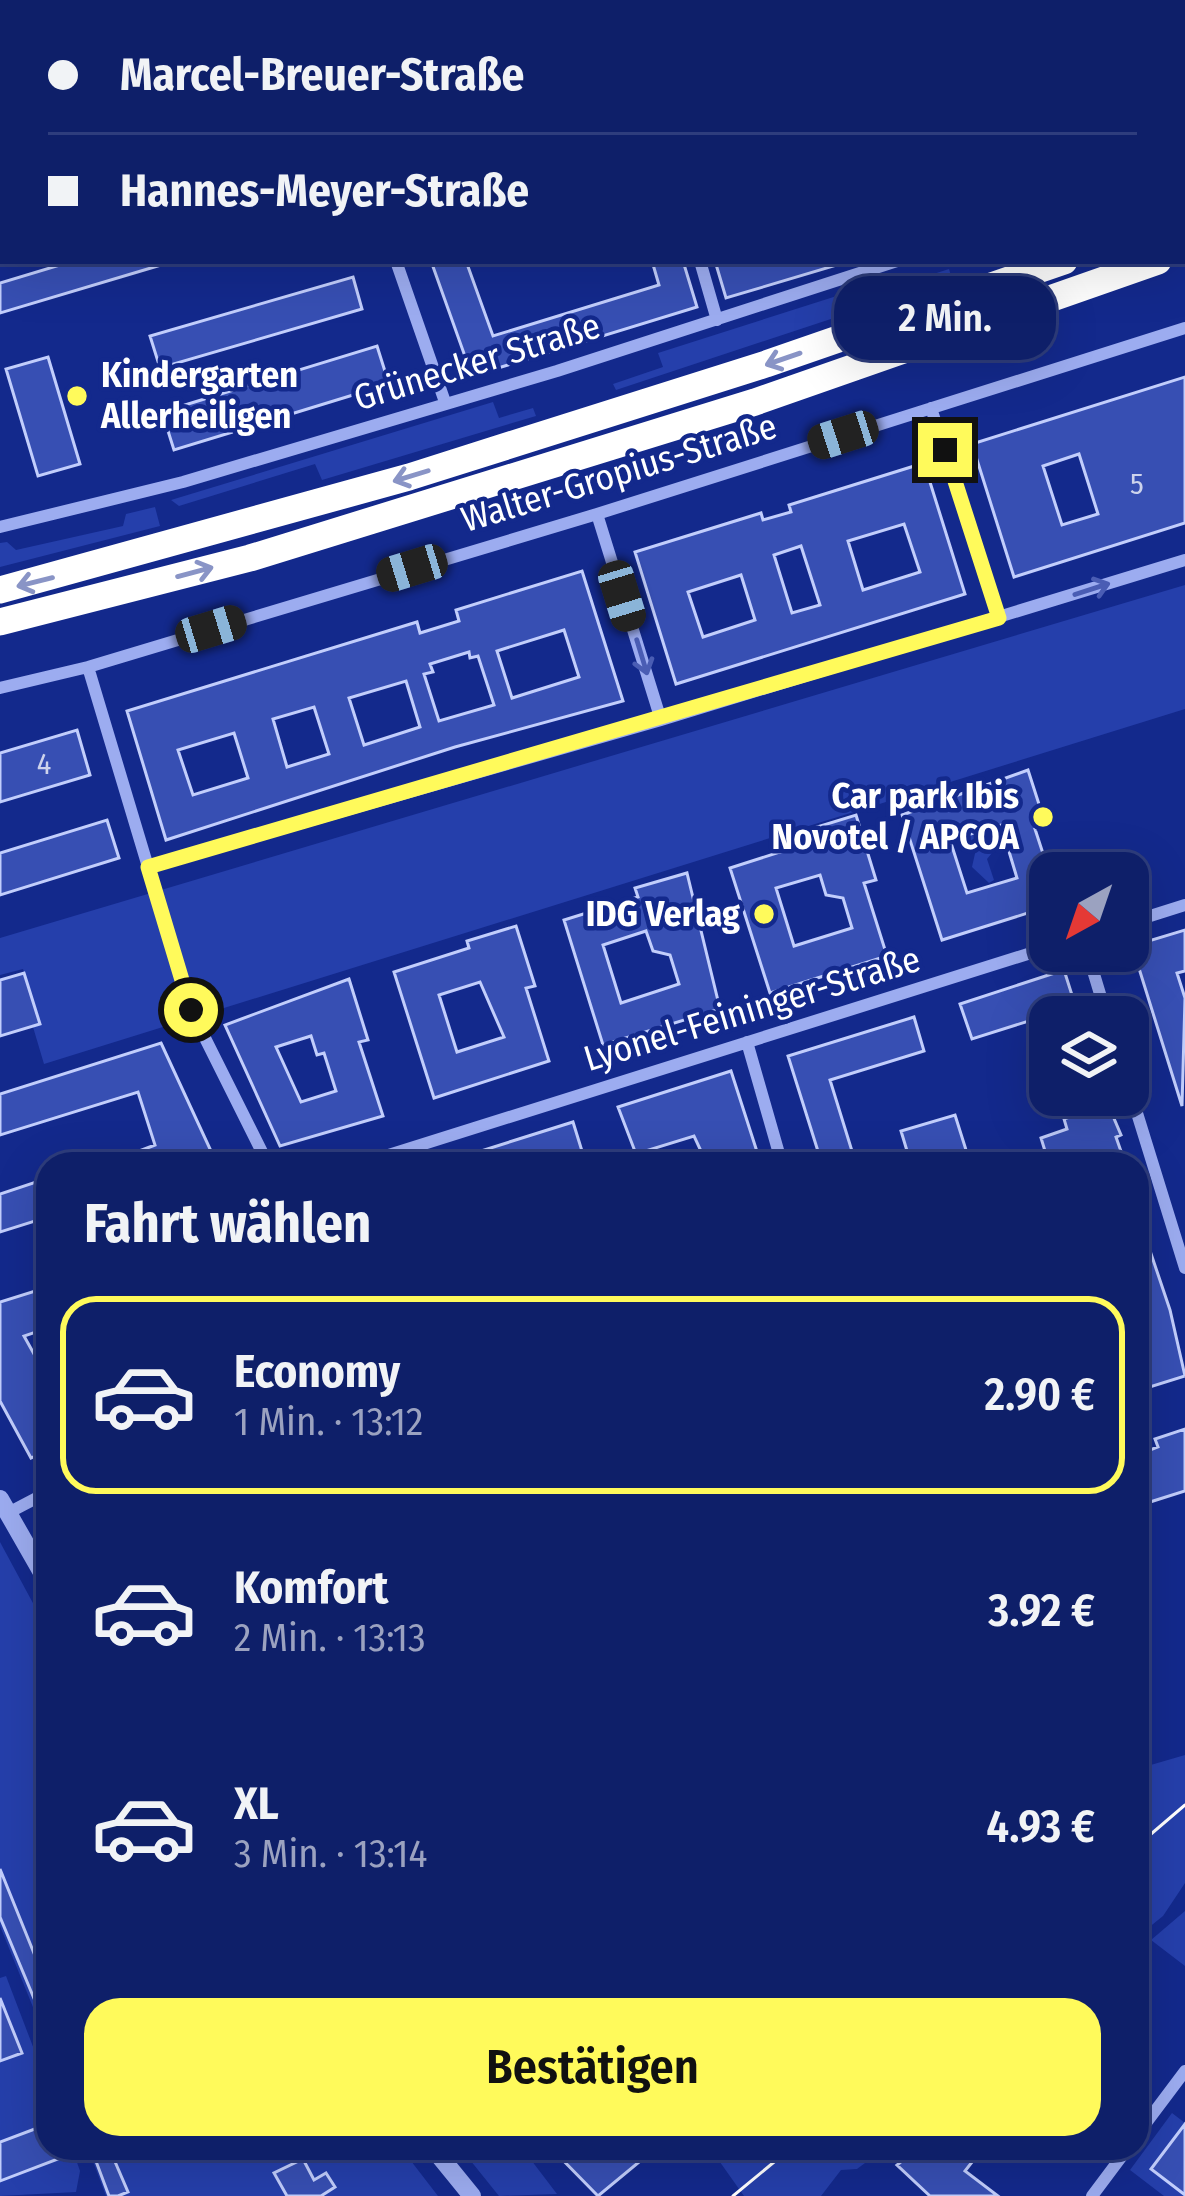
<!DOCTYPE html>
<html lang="de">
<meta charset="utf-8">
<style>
:root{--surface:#0e1f69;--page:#17276f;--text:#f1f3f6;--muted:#9ba2c0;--line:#2e3d7d;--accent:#fffa5b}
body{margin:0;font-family:"Fira Sans Condensed",sans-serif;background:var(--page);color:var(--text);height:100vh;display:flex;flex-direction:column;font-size:45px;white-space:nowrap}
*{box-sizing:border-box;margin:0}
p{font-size:39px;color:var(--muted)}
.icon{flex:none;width:66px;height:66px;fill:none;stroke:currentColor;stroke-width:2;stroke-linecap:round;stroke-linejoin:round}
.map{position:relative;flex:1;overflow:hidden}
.drawer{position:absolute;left:36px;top:1152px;width:1113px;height:1008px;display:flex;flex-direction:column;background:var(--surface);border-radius:36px;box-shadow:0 12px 48px #0002,0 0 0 3px var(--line)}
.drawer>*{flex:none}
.guide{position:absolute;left:0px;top:0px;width:1185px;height:264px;box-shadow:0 12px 48px #0002,0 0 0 3px var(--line);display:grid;align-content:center;height:264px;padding:0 48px;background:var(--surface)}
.needle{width:78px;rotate:220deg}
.controls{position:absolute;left:1029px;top:852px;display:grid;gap:24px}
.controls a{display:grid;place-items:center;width:120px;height:120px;border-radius:24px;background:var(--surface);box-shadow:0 12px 48px #0002,0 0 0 3px var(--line);font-size:60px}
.end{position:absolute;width:54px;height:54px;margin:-27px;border:15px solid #fffa5b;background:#111;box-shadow:0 0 0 6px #111}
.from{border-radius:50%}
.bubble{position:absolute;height:84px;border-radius:36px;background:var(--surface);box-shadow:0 12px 48px #0002,0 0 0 3px var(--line);font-size:39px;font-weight:600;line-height:84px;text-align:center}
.car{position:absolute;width:36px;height:72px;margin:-36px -18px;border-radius:15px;box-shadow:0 0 9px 3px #0007;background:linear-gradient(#222 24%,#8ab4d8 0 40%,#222 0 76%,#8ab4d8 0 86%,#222 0)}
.guide b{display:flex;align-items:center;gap:42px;height:114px;font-size:45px}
.guide b+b{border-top:3px solid var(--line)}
.guide i{width:30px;height:30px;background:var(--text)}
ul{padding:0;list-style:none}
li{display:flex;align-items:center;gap:36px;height:198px;margin:0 24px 18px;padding:0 24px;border:6px solid transparent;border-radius:36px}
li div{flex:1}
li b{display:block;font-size:45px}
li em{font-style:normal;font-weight:600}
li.active{border-color:var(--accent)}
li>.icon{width:108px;height:108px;stroke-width:1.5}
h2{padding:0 48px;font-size:54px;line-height:144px}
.cta{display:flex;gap:24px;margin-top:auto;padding:24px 48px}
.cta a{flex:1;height:138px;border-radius:36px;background:var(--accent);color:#111;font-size:48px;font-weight:600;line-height:138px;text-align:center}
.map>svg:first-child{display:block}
.green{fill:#253fab}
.building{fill:#374fb3;stroke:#c2cefc;stroke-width:3;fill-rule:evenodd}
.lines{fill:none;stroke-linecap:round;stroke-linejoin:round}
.minor{stroke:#9cacf0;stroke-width:12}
.tertiary{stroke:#9cacf0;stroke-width:18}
.motorway{stroke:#fff;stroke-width:27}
.tram{stroke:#fff;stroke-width:3}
.oneway{stroke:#8994c6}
.oneway2{stroke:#4a5db4}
.route{stroke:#fffa5b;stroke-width:15}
.poi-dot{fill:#fffa5b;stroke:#13298c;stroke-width:4.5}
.labels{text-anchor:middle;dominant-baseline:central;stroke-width:9;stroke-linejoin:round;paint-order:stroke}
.number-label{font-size:30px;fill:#cdd3ec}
.street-label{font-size:36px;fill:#fff;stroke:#13298c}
.poi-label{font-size:36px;font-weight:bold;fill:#fff;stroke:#13298c;text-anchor:end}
</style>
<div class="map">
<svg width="1185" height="2196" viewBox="0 0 1185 2196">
<rect width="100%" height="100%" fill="#13298c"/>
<path class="green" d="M883 0H1185V183L1182 3Z
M949 269 952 279 616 390 613 384 663 367 658 353 909 273 918 279Z
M493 402 499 418 533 408 536 416 322 480 315 464 179 506 171 500Z
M155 507 160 526 0 567V543L7 542 16 550 123 526 126 514Z
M1185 585V709L44 1064 33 1027 41 1024 23 969 0 975V938Z
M990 828 996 848 987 859 994 880 989 883 972 867 976 849 961 837Z
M0 1542 48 1631V2044L0 1926Z
M1185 1755V1883L1163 1916 1137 1937V1769Z
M1185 1911V1966L1151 1940Z
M6 1976 48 2086V2128L0 2142V2061L22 2052 6 2009 0 2010V1978Z
M1172 2113 1185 2123V2196H1164L1130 2170Z
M56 2148H72L80 2171 76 2192 0 2196V2181L59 2159Z
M88 2148H401L438 2196H106Z
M448 2148H522L557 2194 499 2196 466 2155Z
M710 2148H885L857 2169 841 2170 821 2196H744Z"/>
<path class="building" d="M73 261 161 265 0 313V283Z
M431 261H466L493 336 659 285 652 261H683L697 307 472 376Z
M715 261H837V265L726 298Z
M353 277 362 309 160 368 150 336Z
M377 346 389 384 174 450 162 412Z
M48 357 80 464 38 476 6 369Z
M1185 377V523L1014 577 972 444ZM1079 454 1098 514 1062 525 1043 466Z
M924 463 965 594 676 684 635 552 761 513 763 520 791 512 789 505ZM904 524 920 572 863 590 848 541ZM801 546 820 605 792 613 774 555ZM741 575 755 620 703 637 688 592Z
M582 571 623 701 455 747 166 840 127 711 417 622 420 633 459 621 456 610ZM564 630 579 677 512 698 497 651ZM469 652 470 658 478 656 494 705 439 721 424 674 433 672 430 664ZM406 681 420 727 364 745 349 698ZM314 707 329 754 287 767 273 719ZM234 733 248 778 193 795 178 750Z
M77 730 90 775 0 802V753Z
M1028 770 1046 826 1035 829 1050 875V906L942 940 902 815ZM1001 825 1017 878 967 893 950 840Z
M856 815 876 880 864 883 887 956 770 993 730 868 808 843 804 831ZM820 875 826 895 843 898 852 928 794 946 776 888Z
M107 820 119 858 0 895V853Z
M687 873 720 1009 603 1045 564 920 638 897 635 888ZM646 931 653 951 670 955 679 984 621 1003 603 945Z
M516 926 535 986 526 988 549 1061 434 1098 394 972 469 948 467 941ZM480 982 504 1037 457 1052 439 995Z
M1185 930V971L1177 973 1185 998 1182 1106 1132 946Z
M1064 970 1079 1017H1050V1056L1035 1019 972 1039 960 1004Z
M24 973 40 1024 0 1036V980Z
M349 979 368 1040 359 1042 383 1116 280 1146 225 1025ZM311 1036 317 1055 324 1053 336 1091 301 1102 276 1047Z
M914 1017 924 1051 830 1080 856 1164H822L788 1056Z
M161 1043 217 1164H105L155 1145 138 1092 0 1135V1094Z
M731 1071 761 1164H707L694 1136 636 1154 618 1107Z
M1069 1095H1104L1121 1135 1116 1137 1123 1157 1102 1164H1049L1041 1138 1067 1129 1064 1119 1075 1115Z
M955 1115 967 1153 911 1164 901 1131Z
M573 1122 586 1164H449V1161Z
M48 1178V1217L0 1232V1194Z
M1140 1221 1170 1310 1185 1376 1137 1391V1328L1149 1325 1137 1283Z
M48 1287V1328L24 1336 48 1379V1450L31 1458 0 1401V1302Z
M1185 1429V1491L1150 1502 1137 1455 1158 1447 1155 1439Z
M0 1869 48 1988V2032L0 1917Z
M0 1998 22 2053 0 2061Z
M48 2124V2148L84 2149 0 2181V2142Z
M1185 2124V2195L1151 2169Z
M551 2148H656L598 2196Z
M918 2148 932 2156 938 2148H983L965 2171 998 2196H930L897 2165Z
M110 2150 128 2192 118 2196H109L94 2156Z
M303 2159 314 2180 326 2173 335 2187 321 2196H287L274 2173Z"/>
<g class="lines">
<path class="minor" d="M163 0 164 3
M374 0 375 3
M627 0 628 3
M833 0V3
M864 0 865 3
M0 249 3 248
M396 261 445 402
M700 261 717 320
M931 408 999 618
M597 514 661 720
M0 527 183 482 557 371 897 261
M88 667 191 1010 268 1164
M0 688 88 667 597 514 1185 328
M148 867 661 720 1185 560
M1128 923 1185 905
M1087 951 1107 1017
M747 1042 782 1164
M1128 1084 1185 1268
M360 1164 1050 947
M8 1513 48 1492
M1137 2135 1185 2071
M1092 2196 1128 2148"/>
<path class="tertiary" d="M0 1499 48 1583
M433 2148 472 2196"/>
<path class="motorway" d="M1182 212 1185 209
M1182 252 1185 251
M0 590 409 477 766 364 1064 261
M0 622 250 558 755 402 1158 261"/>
<path class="tram" d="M1137 1846 1185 1805
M733 2196 791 2148"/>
</g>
<defs><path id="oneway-shaft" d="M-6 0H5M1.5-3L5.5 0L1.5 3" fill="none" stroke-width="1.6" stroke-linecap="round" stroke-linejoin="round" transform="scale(3)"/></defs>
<g class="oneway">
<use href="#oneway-shaft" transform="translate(783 359) rotate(161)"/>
<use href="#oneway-shaft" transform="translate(411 476) rotate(163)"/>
<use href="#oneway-shaft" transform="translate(195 572) rotate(-15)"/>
<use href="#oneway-shaft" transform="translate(35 582) rotate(166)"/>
</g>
<g class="oneway2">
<use href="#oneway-shaft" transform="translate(1092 589) rotate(-18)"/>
<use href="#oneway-shaft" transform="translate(642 657) rotate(73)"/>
</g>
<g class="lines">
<path class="route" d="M191 1010 148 867 999 618 945 450"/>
</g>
<g class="poi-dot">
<circle cx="77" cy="396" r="12"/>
<circle cx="1043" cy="817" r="12"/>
<circle cx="764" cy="914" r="12"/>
</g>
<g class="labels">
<g class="number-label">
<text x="1137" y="484">5</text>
<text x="44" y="764">4</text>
</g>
<g class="street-label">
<text transform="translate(477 362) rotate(-17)">Grünecker Straße</text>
<text transform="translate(619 473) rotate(-17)">Walter-Gropius-Straße</text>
<text transform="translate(752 1009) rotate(-17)">Lyonel-Feininger-Straße</text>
</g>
<g class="poi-label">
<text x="101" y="375" text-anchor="start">Kindergarten<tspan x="101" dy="41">Allerheiligen</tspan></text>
<text x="1019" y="796">Car park Ibis<tspan x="1019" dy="41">Novotel / APCOA</tspan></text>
<text x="740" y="914">IDG Verlag</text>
</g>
</g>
</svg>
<div class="controls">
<a><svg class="needle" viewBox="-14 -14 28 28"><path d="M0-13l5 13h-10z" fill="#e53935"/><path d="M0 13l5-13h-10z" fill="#9ba2c0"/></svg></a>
<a><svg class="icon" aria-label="layers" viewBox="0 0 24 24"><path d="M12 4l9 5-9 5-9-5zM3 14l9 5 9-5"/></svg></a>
</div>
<i class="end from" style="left:191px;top:1010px"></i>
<i class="end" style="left:945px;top:450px"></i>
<div class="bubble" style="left:834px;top:276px;width:222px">2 Min.</div>
<i class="car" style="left:843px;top:435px;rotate:252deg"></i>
<i class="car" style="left:412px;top:568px;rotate:253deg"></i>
<i class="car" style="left:622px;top:596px;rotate:163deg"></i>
<i class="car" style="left:211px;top:629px;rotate:73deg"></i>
<div class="guide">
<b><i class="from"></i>Marcel-Breuer-Straße</b>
<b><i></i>Hannes-Meyer-Straße</b>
</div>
<section class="drawer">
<h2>Fahrt wählen</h2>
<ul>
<li class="active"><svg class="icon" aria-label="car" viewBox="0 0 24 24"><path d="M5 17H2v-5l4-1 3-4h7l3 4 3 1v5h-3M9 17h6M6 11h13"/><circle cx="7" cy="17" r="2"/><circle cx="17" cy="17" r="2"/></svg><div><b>Economy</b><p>1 Min. · 13:12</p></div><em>2.90 €</em></li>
<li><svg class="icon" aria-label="car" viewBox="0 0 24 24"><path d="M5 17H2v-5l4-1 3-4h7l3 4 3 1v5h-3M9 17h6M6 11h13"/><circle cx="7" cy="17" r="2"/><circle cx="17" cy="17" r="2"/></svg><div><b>Komfort</b><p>2 Min. · 13:13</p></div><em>3.92 €</em></li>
<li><svg class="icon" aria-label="car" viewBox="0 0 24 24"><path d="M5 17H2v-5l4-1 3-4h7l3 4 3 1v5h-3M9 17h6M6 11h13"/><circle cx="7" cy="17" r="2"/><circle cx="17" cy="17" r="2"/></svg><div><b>XL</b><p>3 Min. · 13:14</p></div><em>4.93 €</em></li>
</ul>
<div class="cta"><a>Bestätigen</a></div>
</section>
</div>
